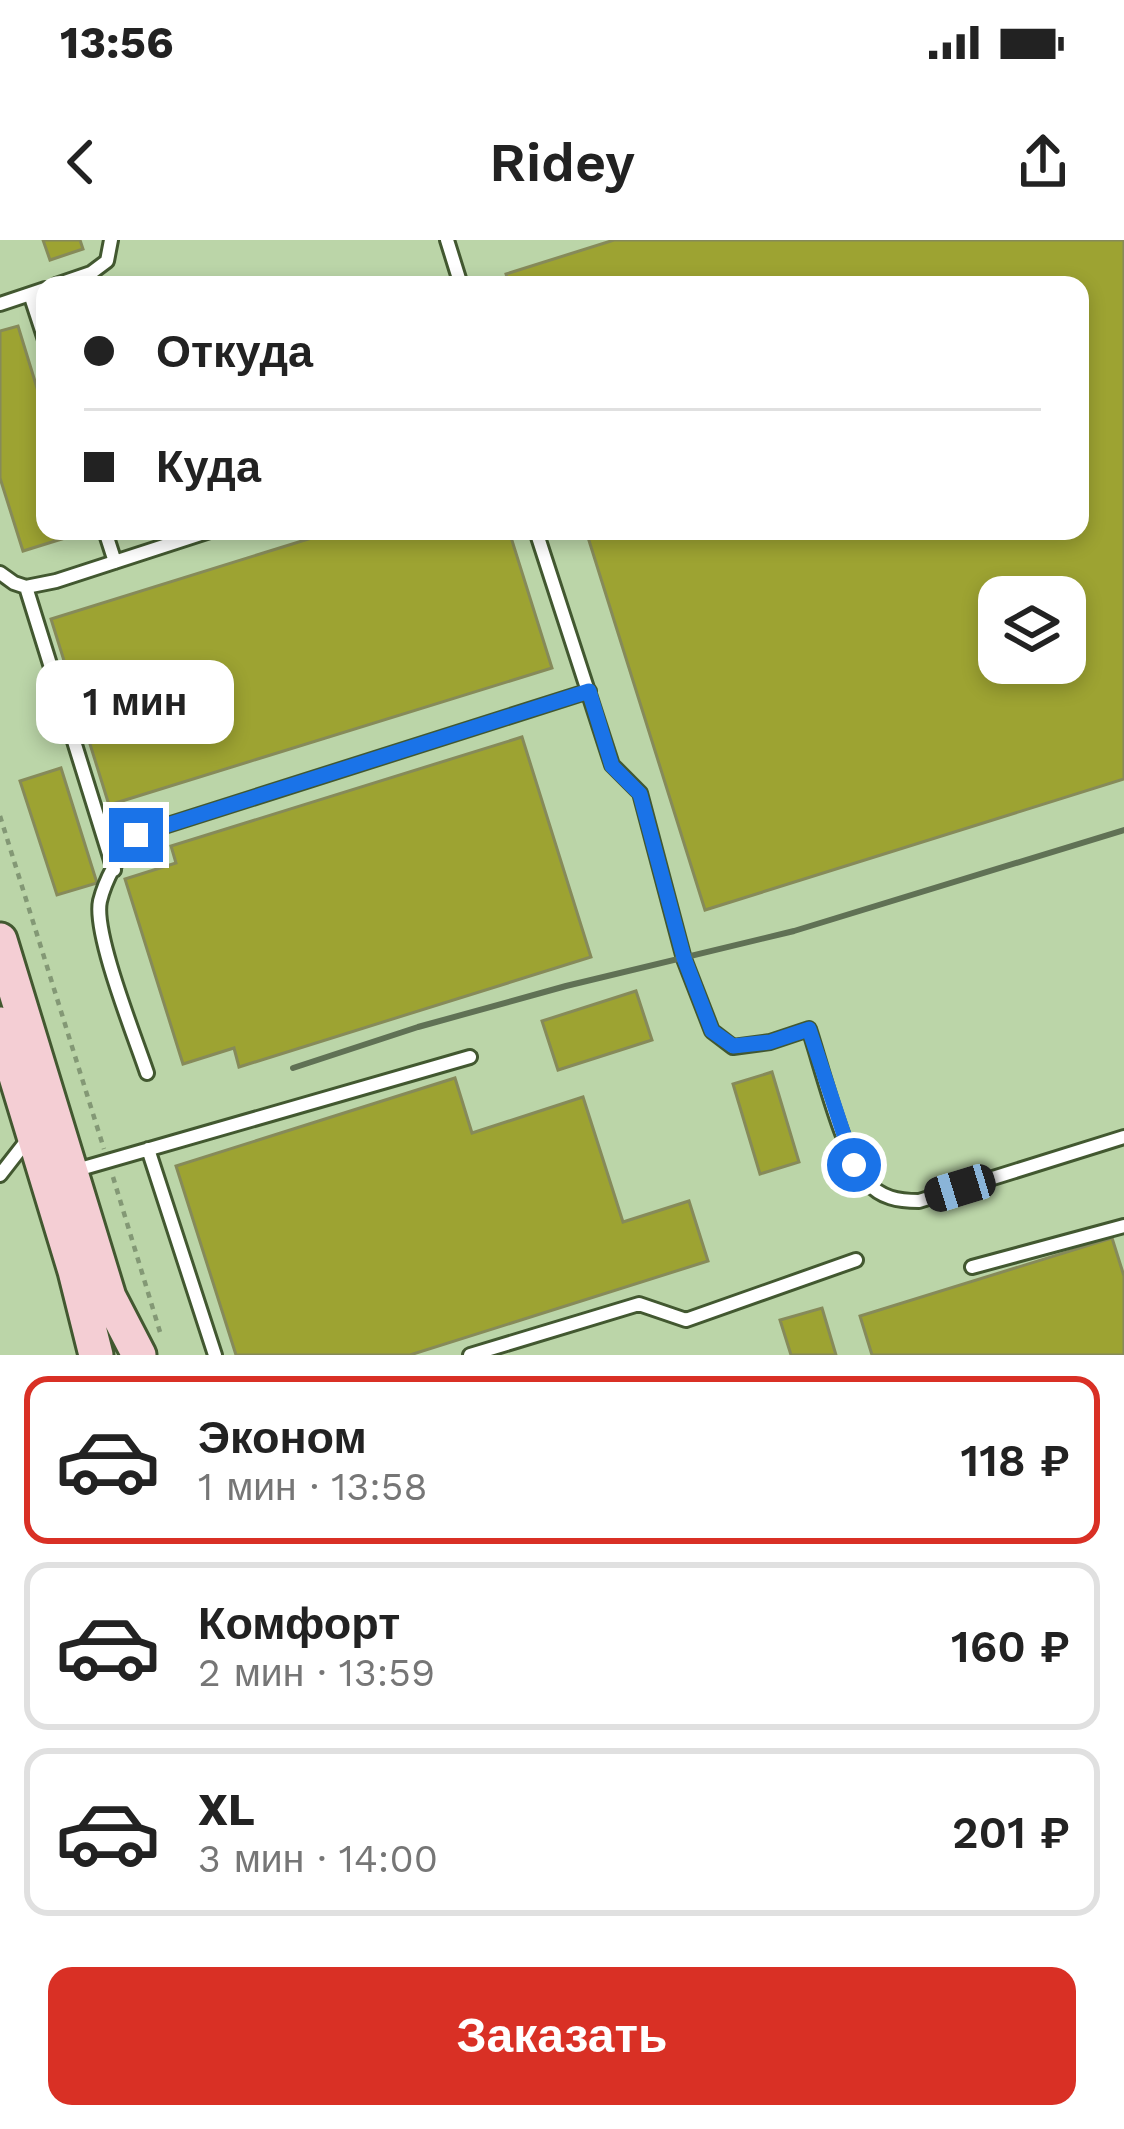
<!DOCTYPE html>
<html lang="ru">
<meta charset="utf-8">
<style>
:root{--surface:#fff;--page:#f6f6f6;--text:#222;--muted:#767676;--line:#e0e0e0;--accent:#d93025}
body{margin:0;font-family:"Work Sans",sans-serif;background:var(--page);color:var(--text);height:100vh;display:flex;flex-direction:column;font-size:45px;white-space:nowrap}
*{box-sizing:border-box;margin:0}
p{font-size:39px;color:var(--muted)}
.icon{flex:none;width:66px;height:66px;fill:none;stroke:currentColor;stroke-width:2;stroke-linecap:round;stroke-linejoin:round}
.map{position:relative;height:1115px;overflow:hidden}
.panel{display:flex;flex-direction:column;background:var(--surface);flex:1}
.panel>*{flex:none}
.hud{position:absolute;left:36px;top:36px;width:1053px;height:264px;border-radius:24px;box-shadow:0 6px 18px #0003;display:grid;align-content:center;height:264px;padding:0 48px;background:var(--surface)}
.tools{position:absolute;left:978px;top:336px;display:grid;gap:24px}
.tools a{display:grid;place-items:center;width:108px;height:108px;border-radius:24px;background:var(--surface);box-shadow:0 6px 18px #0003;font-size:60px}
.end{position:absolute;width:54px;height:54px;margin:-27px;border:15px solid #1a73e8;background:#fff;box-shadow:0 0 0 6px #fff}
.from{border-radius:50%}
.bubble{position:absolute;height:84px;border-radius:24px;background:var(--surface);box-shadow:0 6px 18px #0003;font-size:39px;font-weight:600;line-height:84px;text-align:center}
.car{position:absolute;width:36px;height:72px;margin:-36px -18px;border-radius:15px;box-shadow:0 0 9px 3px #0007;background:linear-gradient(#222 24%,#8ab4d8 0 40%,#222 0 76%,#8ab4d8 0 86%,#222 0)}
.hud b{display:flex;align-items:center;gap:42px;height:114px;font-size:45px}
.hud b+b{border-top:3px solid var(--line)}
.hud i{width:30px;height:30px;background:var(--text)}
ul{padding:21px 0 0;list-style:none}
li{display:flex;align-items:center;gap:36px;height:168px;margin:0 24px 18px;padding:0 24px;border:6px solid var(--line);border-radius:24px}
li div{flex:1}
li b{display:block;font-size:45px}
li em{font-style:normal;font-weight:600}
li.on{border-color:var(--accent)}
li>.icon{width:108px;height:108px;stroke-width:1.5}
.action{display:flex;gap:24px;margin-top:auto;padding:24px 48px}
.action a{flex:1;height:138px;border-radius:24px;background:var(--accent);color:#fff;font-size:48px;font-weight:600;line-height:138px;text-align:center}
.status{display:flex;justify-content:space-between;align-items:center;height:84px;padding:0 60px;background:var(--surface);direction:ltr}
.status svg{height:33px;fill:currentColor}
header{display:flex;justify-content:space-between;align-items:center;height:156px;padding:0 48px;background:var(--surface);font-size:54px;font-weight:600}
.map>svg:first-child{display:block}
.building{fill:#9da332;stroke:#868a5a;stroke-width:3;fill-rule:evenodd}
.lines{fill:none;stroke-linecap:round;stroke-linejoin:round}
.lane-casing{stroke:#425830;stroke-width:18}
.secondary-casing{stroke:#425830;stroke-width:39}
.path{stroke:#839875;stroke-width:4.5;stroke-dasharray:6 6;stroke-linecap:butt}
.lane{stroke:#fff;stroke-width:12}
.secondary{stroke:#f4ced4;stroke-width:33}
.rail{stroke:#607155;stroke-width:6}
.route{stroke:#1a73e8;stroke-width:15}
</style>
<div class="status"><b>13:56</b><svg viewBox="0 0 49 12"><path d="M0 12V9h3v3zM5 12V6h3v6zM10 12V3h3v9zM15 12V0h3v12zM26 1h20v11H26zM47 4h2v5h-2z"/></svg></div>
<header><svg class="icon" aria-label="back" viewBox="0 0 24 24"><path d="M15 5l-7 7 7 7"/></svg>Ridey<svg class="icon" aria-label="share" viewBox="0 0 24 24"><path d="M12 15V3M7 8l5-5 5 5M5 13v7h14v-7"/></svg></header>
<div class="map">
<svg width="1124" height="1115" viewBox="0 0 1124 1115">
<rect width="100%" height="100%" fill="#bbd5a8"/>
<path class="building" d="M43 0H80L83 9 50 20Z
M614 0H1124V539L705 670 586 291H1080V45H509L506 34ZM999 357H1065V423H999Z
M18 86 45 174V291L81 293 23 311 0 238V91Z
M334 291H509L552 428 109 565 51 379Z
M522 497 591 717 239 827 234 808 183 824 125 639 176 623 171 606Z
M61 528 97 643 57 655 20 541Z
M636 751 652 800 558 830 542 781Z
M772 832 799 922 760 934 733 844Z
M455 838 472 893 583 857 623 982 689 961 708 1021 410 1115H236L176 926Z
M1112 998 1124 1036V1115H872L860 1076Z
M822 1068 836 1115H791L780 1080Z"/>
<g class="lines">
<g class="lane-casing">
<path id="lane" d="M447 0 461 45
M56 45 91 33 107 21 111 0
M30 54 45 100
M0 64 45 49
M105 291 115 322
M536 291 612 525 640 553 684 719 712 791 733 807 770 802 809 789C821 825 844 918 867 942 881 958 898 961 919 961L1124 897
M0 333 14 343 26 347 56 341 210 291
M26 347 114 630
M147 833C135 797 93 693 100 661 106 637 121 613 136 595L589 451
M148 909 215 1115
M73 931 470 817
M0 935 28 899
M972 1027 1124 986
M470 1115 639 1064 686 1080 856 1020"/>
</g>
<g class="secondary-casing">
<path id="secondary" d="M0 700 109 1057 139 1115
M0 784 75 1031 96 1115"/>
</g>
<path class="path" d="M0 576 104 909
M113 937 160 1092"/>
<use href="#lane" class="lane"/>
<use href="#secondary" class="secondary"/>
<path class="rail" d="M293 828 418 787 566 746 794 691 1124 590"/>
</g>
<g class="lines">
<path class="route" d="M136 595 589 451 612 526 640 554 684 718 712 791 733 806 770 802 809 789 854 925"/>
</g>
</svg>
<div class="tools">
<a><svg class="icon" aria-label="layers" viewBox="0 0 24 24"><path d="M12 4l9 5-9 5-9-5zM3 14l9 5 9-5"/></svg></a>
</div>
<i class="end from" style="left:854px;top:925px"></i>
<i class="end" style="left:136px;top:595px"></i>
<div class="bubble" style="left:36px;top:420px;width:198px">1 мин</div>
<i class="car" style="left:960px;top:948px;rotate:253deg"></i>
<div class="hud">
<b><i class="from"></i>Откуда</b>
<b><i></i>Куда</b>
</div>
</div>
<section class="panel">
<ul>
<li class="on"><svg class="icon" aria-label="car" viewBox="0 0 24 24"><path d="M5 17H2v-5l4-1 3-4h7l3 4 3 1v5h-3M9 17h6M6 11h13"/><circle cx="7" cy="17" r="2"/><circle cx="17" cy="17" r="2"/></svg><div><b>Эконом</b><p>1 мин · 13:58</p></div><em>118 ₽</em></li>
<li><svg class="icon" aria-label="car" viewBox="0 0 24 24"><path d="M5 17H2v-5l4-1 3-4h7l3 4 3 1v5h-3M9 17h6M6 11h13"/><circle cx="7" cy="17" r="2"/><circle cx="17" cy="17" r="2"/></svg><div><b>Комфорт</b><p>2 мин · 13:59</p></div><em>160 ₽</em></li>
<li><svg class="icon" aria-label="car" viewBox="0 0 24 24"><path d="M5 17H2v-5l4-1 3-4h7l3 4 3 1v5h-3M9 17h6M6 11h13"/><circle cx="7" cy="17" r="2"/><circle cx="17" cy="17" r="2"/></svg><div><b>XL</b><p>3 мин · 14:00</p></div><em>201 ₽</em></li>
</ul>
<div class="action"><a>Заказать</a></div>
</section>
